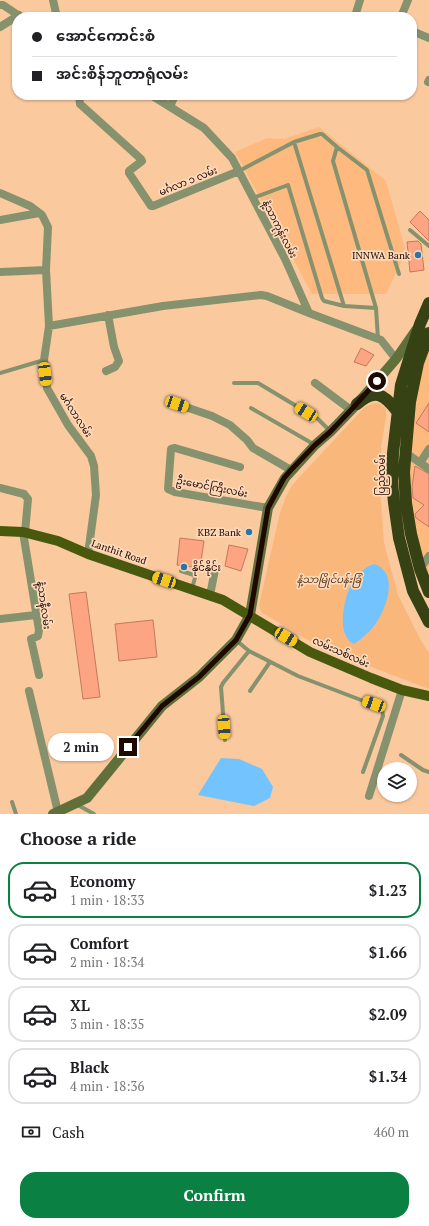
<!DOCTYPE html>
<meta charset="utf-8">
<style>
:root{--surface:#fff;--page:#f6f6f6;--text:#202124;--muted:#757577;--line:#e0e0e0;--accent:#0b8043}
body{margin:0;font-family:"PT Serif","Noto Sans Myanmar",serif;background:var(--page);color:var(--text);height:100vh;display:flex;flex-direction:column;font-size:15px;white-space:nowrap}
*{box-sizing:border-box;margin:0}
p{font-size:13px;color:var(--muted)}
.icon{flex:none;width:22px;height:22px;fill:none;stroke:currentColor;stroke-width:2;stroke-linecap:round;stroke-linejoin:round}
.map{position:relative;height:814px;overflow:hidden}
.panel{display:flex;flex-direction:column;background:var(--surface);flex:1}
.panel>*{flex:none}
.hud{position:absolute;left:12px;top:12px;width:405px;height:88px;border-radius:16px;box-shadow:0 1px 3px #0004;display:grid;align-content:center;height:88px;padding:0 20px;background:var(--surface)}
.fabs{position:absolute;left:377px;top:762px;display:grid;gap:8px}
.fabs a{display:grid;place-items:center;width:40px;height:40px;border-radius:50%;background:var(--surface);box-shadow:0 1px 3px #0004;font-size:20px}
.end{position:absolute;width:18px;height:18px;margin:-9px;border:5px solid #1e0900;background:#fff;box-shadow:0 0 0 2px #fff}
.from{border-radius:50%}
.bubble{position:absolute;height:28px;border-radius:14px;background:var(--surface);box-shadow:0 1px 3px #0004;font-size:13px;font-weight:800;line-height:28px;text-align:center}
.car{position:absolute;width:12px;height:24px;margin:-12px -6px;border-radius:5px;box-shadow:0 0 3px 1px #0007;background:linear-gradient(#f5c518 24%,#345 0 40%,#f5c518 0 76%,#345 0 86%,#f5c518 0)}
.hud b{display:flex;align-items:center;gap:14px;height:38px;font-size:15px}
.hud b+b{border-top:1px solid var(--line)}
.hud i{width:10px;height:10px;background:var(--text)}
ul{padding:0;list-style:none}
li{display:flex;align-items:center;gap:12px;height:56px;margin:0 8px 6px;padding:0 12px;border:2px solid var(--line);border-radius:16px}
li div{flex:1}
li b{display:block;font-size:15px}
li em{font-style:normal;font-weight:800}
li.current{border-color:var(--accent)}
li>.icon{width:36px;height:36px;stroke-width:1.5}
h2{padding:0 20px;font-size:18px;line-height:48px}
.pay{display:flex;align-items:center;gap:10px;height:44px;padding:0 20px;font-size:15px}
.pay p{margin-inline-start:auto}
.primary-button{display:flex;gap:8px;margin-top:auto;padding:8px 20px}
.primary-button a{flex:1;height:46px;border-radius:16px;background:var(--accent);color:#fff;font-size:16px;font-weight:800;line-height:46px;text-align:center}
.map>svg:first-child{display:block}
.built{fill:#feba7e}
.green{fill:#f9b77c}
.water{fill:#72c3fe}
.building{fill:#fda482;stroke:#c2795d}
.lines{fill:none;stroke-linecap:round;stroke-linejoin:round}
.lane{stroke:#86916e;stroke-width:4}
.street{stroke:#86916e;stroke-width:8}
.secondary{stroke:#61703b;stroke-width:10}
.primary{stroke:#48590d;stroke-width:10}
.highway{stroke:#364214;stroke-width:12}
.route{stroke:#1e0900;stroke-width:5}
.poi-dot{fill:#2a76a9;stroke:#ffd9b9;stroke-width:1.5}
.labels{text-anchor:middle;dominant-baseline:central;stroke-width:3.5;stroke-linejoin:round;paint-order:stroke}
.street-label{font-size:10px;fill:#1e0900;stroke:#ffd9b9}
.poi-label{font-size:10px;fill:#1e0900;stroke:#ffd9b9;text-anchor:end}
.park-label{font-size:10px;font-style:italic;fill:#55371c;stroke:#ffd9b9}
</style>
<div class="map">
<svg width="429" height="814" viewBox="0 0 429 814">
<rect width="100%" height="100%" fill="#fbc99e"/>
<path class="built" d="M319 127 386 181 406 252 386 294H312L235 152 267 138 284 139Z
M429 347V582L416 536 409 484V444L413 415 423 360Z"/>
<path class="green" d="M375 403 381 404 386 409V417L381 447 380 485 384 543 398 595 420 639 429 653V689L369 666 310 641 261 612 259 605 280 513 286 497 293 484 365 407Z"/>
<path class="water" d="M374 564C398 572 388 603 378 620 372 630 364 637 354 644L350 642C348 639 345 635 344 631 340 617 347 587 356 577 361 571 367 566 374 564Z
M221 758 239 759 262 769 273 787 270 798 254 806 198 795Z"/>
<path class="building" d="M420 211 429 220V241L410 222Z
M418 241 421 244 424 270 410 272 407 242Z
M361 348 374 355 366 366 354 362Z
M429 403V432L416 423Z
M415 466 429 474V527L416 518 415 514 424 505 413 498 412 487Z
M180 538 204 541 200 568 177 565Z
M229 545 248 549 241 571 225 566Z
M86 592 100 697 83 699 69 594Z
M153 620 157 657 119 661 115 624Z"/>
<g class="lines">
<path class="lane" d="M337 147 367 170 399 274
M239 171 294 142
M253 198 288 185 322 298 324 301 344 306
M410 230 429 246
M376 308 344 306 294 142 320 134H322L337 147 333 161 376 308 378 339
M0 373 44 360
M234 383H258L318 419 330 431
M251 408 315 445
M181 571 194 575 195 578 192 588
M237 641 249 651
M250 691 270 662
M225 740 221 687 223 683 249 651 298 676 382 708 383 716 363 772
M401 755 423 770 429 772
M12 802 16 814
M76 804 94 814"/>
<path class="street" d="M53 0 56 13 55 16 53 17
M0 5H3L21 17
M356 13 360 0
M401 17 408 0
M0 27 19 15
M412 31 429 38
M428 82 429 80
M79 95 80 104 141 159 142 161 129 171V173L151 206H153L239 171
M151 95 204 128 232 158 285 259 309 313 381 340 396 359
M170 107 175 95
M0 193 30 206 42 215 48 227 46 270 49 326 44 360 47 388 68 425 91 456 94 466 96 495 88 554
M0 220 39 213
M0 272 46 270
M49 326 163 306 261 295 267 296 309 313
M106 371 115 367 119 361 114 347 108 315
M315 383 351 410
M177 404 212 416 230 425 247 440 253 448 291 470
M406 453 429 469
M420 463 429 449
M240 467 175 448 171 449 168 489 175 492 268 508
M0 488 24 494 28 499 25 533
M23 532 39 630 38 636 31 639 39 675
M420 569 429 556
M210 595 215 570
M0 619 36 615
M29 691 58 812
M369 796 402 690"/>
<path class="secondary" d="M53 814 87 798 162 706 199 677 236 640 250 615 268 508 285 478 315 445 330 432 357 404 396 359 416 330"/>
<path class="primary" d="M0 531 23 532 58 541 88 554 223 600 310 652 371 678 402 690 429 696"/>
<path class="highway" d="M429 303 420 324 401 385 393 453 392 481 394 503 399 538 413 591 429 622
M429 333 418 363 410 402 404 472 406 503 411 534 420 569 429 592
M357 404C375 388 384 394 397 411"/>
</g>
<g class="lines">
<path class="route" d="M128 747 162 706 199 677 236 640 250 615 268 508 277 491 284 478 291 470 315 445 330 432 351 410 377 381"/>
</g>
<g class="poi-dot">
<circle cx="418" cy="255" r="4"/>
<circle cx="249" cy="532" r="4"/>
<circle cx="184" cy="567" r="4"/>
</g>
<g class="labels">
<g class="street-label">
<text transform="translate(188 181) rotate(-22)">မင်္ဂလာ ၁ လမ်း</text>
<text transform="translate(280 229) rotate(63)">နံ့သာကုန်းလမ်း</text>
<text transform="translate(76 415) rotate(57)">မင်္ဂလာလမ်း</text>
<text transform="translate(381 475) rotate(-90)">ပြည်လမ်း</text>
<text transform="translate(212 487) rotate(11)">ဦးမောင်ကြီးလမ်း</text>
<text transform="translate(119 552) rotate(19)">Lanthit Road</text>
<text transform="translate(44 605) rotate(82)">နံ့သာနီလမ်း</text>
<text transform="translate(341 652) rotate(24)">လမ်းသစ်လမ်း</text>
</g>
<g class="poi-label">
<text x="410" y="255">INNWA Bank</text>
<text x="241" y="532">KBZ Bank</text>
<text x="192" y="567" text-anchor="start">နိုင်နိုင်း</text>
</g>
<g class="park-label">
<text x="329" y="579">နံ့သာမြိုင်ပန်းခြံ</text>
</g>
</g>
</svg>
<div class="fabs">
<a><svg class="icon" aria-label="layers" viewBox="0 0 24 24"><path d="M12 4l9 5-9 5-9-5zM3 14l9 5 9-5"/></svg></a>
</div>
<i class="end from" style="left:377px;top:381px"></i>
<i class="end" style="left:128px;top:747px"></i>
<div class="bubble" style="left:48px;top:733px;width:66px">2 min</div>
<i class="car" style="left:45px;top:374px;rotate:173deg"></i>
<i class="car" style="left:177px;top:404px;rotate:109deg"></i>
<i class="car" style="left:306px;top:412px;rotate:301deg"></i>
<i class="car" style="left:164px;top:580px;rotate:288deg"></i>
<i class="car" style="left:286px;top:637px;rotate:121deg"></i>
<i class="car" style="left:374px;top:704px;rotate:290deg"></i>
<i class="car" style="left:224px;top:727px;rotate:176deg"></i>
<div class="hud">
<b><i class="from"></i>အောင်ကောင်းစံ</b>
<b><i></i>အင်းစိန်ဘူတာရုံလမ်း</b>
</div>
</div>
<section class="panel">
<h2>Choose a ride</h2>
<ul>
<li class="current"><svg class="icon" aria-label="car" viewBox="0 0 24 24"><path d="M5 17H2v-5l4-1 3-4h7l3 4 3 1v5h-3M9 17h6M6 11h13"/><circle cx="7" cy="17" r="2"/><circle cx="17" cy="17" r="2"/></svg><div><b>Economy</b><p>1 min · 18:33</p></div><em>$1.23</em></li>
<li><svg class="icon" aria-label="car" viewBox="0 0 24 24"><path d="M5 17H2v-5l4-1 3-4h7l3 4 3 1v5h-3M9 17h6M6 11h13"/><circle cx="7" cy="17" r="2"/><circle cx="17" cy="17" r="2"/></svg><div><b>Comfort</b><p>2 min · 18:34</p></div><em>$1.66</em></li>
<li><svg class="icon" aria-label="car" viewBox="0 0 24 24"><path d="M5 17H2v-5l4-1 3-4h7l3 4 3 1v5h-3M9 17h6M6 11h13"/><circle cx="7" cy="17" r="2"/><circle cx="17" cy="17" r="2"/></svg><div><b>XL</b><p>3 min · 18:35</p></div><em>$2.09</em></li>
<li><svg class="icon" aria-label="car" viewBox="0 0 24 24"><path d="M5 17H2v-5l4-1 3-4h7l3 4 3 1v5h-3M9 17h6M6 11h13"/><circle cx="7" cy="17" r="2"/><circle cx="17" cy="17" r="2"/></svg><div><b>Black</b><p>4 min · 18:36</p></div><em>$1.34</em></li>
</ul>
<div class="pay"><svg class="icon" aria-label="cash" viewBox="0 0 24 24"><path d="M3 7h18v10H3z"/><circle cx="12" cy="12" r="2"/></svg>Cash<p>460 m</p></div>
<div class="primary-button"><a>Confirm</a></div>
</section>
